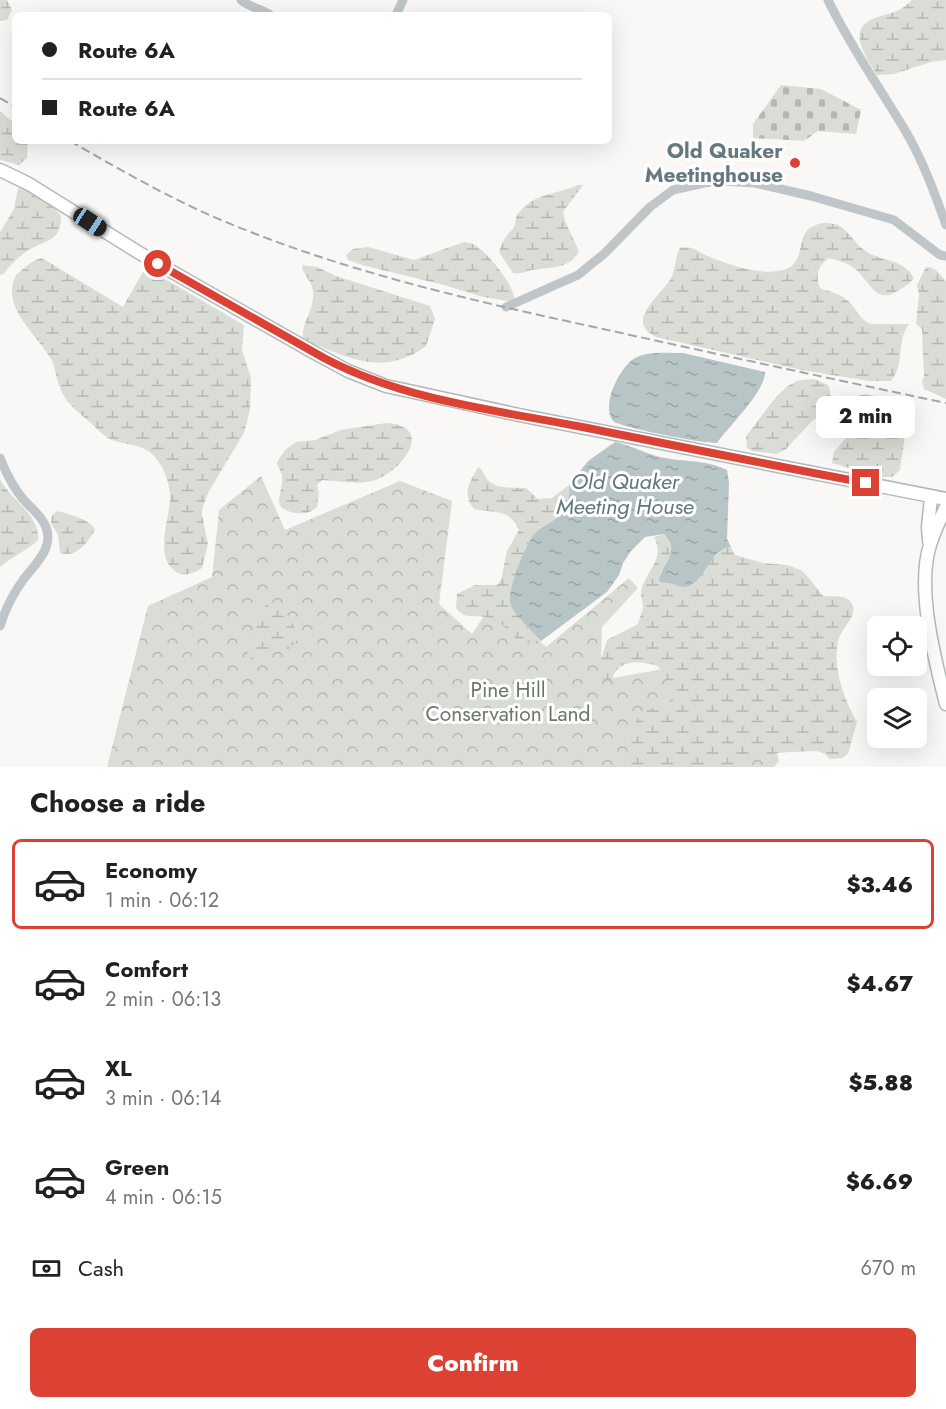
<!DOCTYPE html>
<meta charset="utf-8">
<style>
:root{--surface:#fff;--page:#f2f2f2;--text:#202124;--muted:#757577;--line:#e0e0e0;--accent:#db4233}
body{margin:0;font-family:Jost,sans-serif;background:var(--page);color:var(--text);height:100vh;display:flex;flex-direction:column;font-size:22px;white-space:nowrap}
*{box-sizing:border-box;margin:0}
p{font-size:20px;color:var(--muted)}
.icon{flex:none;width:33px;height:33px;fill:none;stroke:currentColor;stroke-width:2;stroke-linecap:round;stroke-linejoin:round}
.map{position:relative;height:767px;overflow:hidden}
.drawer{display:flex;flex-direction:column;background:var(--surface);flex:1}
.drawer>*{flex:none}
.top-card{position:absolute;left:12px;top:12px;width:600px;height:132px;border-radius:9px;box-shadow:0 6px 24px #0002;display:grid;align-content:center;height:132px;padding:0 30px;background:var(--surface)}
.tools{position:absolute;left:867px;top:616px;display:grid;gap:12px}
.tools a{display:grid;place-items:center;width:60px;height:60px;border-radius:9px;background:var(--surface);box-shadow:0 6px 24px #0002;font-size:30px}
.end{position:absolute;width:27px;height:27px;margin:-14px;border:8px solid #db4233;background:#fff;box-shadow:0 0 0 3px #fff}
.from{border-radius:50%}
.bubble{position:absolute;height:42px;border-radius:9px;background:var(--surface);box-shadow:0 6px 24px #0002;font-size:20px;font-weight:800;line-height:42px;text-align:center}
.car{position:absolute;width:18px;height:36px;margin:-18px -9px;border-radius:8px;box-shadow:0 0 4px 2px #0007;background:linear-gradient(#222 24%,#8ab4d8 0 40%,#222 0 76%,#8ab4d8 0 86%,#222 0)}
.top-card b{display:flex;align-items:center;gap:21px;height:57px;font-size:22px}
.top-card b+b{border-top:2px solid var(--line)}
.top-card i{width:15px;height:15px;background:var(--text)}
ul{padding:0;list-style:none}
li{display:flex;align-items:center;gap:18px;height:90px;margin:0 12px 9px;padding:0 18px;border:3px solid transparent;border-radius:9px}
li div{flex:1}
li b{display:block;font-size:22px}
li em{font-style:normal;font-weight:800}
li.active{border-color:var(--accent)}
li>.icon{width:54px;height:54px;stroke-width:1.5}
h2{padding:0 30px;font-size:27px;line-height:72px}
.pay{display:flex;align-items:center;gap:15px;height:66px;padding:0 30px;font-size:22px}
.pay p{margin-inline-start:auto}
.cta{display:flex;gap:12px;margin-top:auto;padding:12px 30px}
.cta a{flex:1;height:69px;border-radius:9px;background:var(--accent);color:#fff;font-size:24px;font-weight:800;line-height:69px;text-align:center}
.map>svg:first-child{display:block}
.forest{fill:url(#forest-crowns)}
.wetland{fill:url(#wetland-marsh)}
.cemetery{fill:url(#cemetery-stones)}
.water{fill:url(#water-ripples)}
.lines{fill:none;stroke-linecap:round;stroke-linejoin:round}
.secondary-casing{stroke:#b2b9bc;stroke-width:15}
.minor{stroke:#bfc5c8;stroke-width:9}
.secondary{stroke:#fff;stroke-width:12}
.rail{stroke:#9fa8ac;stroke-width:2;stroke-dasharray:9 4.5;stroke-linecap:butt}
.route{stroke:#db4233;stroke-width:8}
.poi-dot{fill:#db4233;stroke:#fff;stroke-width:2}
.labels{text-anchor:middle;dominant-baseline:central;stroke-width:6;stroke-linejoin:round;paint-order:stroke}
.poi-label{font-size:21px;font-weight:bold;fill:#657880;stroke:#fff;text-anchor:end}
.park-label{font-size:21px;fill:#6a7864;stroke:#fff}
.water-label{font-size:22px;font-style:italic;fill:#60777a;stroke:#fff}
</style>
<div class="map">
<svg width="946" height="767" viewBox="0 0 946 767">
<defs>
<pattern id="forest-crowns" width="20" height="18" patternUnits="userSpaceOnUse" patternTransform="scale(1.5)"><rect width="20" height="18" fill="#d9ddd5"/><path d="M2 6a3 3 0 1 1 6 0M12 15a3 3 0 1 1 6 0" fill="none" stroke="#b4b8b2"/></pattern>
<pattern id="wetland-marsh" width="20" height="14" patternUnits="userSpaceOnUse" patternTransform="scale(1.5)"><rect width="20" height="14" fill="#d9ddd5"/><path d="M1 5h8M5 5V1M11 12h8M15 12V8" fill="none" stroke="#b4b8b2"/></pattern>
<pattern id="cemetery-stones" width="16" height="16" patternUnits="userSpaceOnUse" patternTransform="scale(1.5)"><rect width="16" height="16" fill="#d9ddd5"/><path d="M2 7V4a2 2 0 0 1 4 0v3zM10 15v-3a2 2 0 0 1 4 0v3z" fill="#b4b8b2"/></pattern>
<pattern id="water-ripples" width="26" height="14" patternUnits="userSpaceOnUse" patternTransform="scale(1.5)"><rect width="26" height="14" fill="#b7c5c7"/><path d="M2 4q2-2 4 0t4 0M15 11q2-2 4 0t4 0" fill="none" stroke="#98a5a7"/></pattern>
</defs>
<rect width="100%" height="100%" fill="#f9f8f6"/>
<path class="forest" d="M261 476 285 530 400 481 452 501 439 604 472 634 496 598 546 647 629 578 638 588 602 627 601 655 613 678 714 660 746 605 779 761 774 767H107L148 606 212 577 219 510Z"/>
<path class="wetland" d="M0 0H7L12 10 7 20 0 21Z
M912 0H946V60L931 62 894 74 877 75C865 55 844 27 878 17 894 12 900 12 912 0Z
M0 111 15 124V141H28L27 158 19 165 0 160Z
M578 185H583L563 212 565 221 579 251C569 270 549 267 532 270 524 272 521 274 513 273L499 252C501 245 504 239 508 234 509 233 513 229 514 227 516 224 515 221 516 218 528 193 557 195 578 185Z
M24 187 53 207 61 216C61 236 53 239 36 246 26 250 9 265 4 274L0 275V232L14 209 18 188Z
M822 223C828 223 834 223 840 226 850 233 856 245 867 252 884 262 904 259 914 278 909 284 905 287 899 290 876 306 870 281 855 269 847 262 838 261 829 258 818 265 815 276 820 288 829 292 840 293 847 300 857 308 858 319 871 324H909C895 344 906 362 891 381H869L801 370 656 337C622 320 665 293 672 276 676 267 675 257 680 248 694 245 698 253 710 257 730 265 761 276 783 270 805 263 797 244 806 232 809 227 816 225 822 223Z
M464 242C467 243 471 243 473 244 486 250 516 287 514 300L507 301 483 297 444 285 366 266 348 260 346 255 353 249 368 247 414 260Z
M42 258 123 307 144 270 148 269 244 325 242 350 251 378 250 410 244 433 209 491 203 506 202 515 208 544 202 568C195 573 184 577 176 572 152 555 172 514 170 493 168 479 164 467 154 456 142 442 123 446 108 438 102 434 96 428 91 423 78 412 64 402 59 385 56 377 55 367 51 359 36 333 0 307 16 275 25 268 31 260 42 258Z
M302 265 317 267 336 276 430 306 435 319 426 346C383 378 348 357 303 340 301 321 315 311 313 292 313 281 302 275 302 265Z
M926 267C936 266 940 275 946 281V399L924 389 922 381 924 377 922 329 916 324 919 294 917 285Z
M814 379 828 385C832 395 832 406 825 414L813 420 786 449 777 454 752 451 747 448 746 436C759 421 778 389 795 382 800 379 808 380 814 379Z
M867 394 906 404 909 408 900 470 892 477H879L832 463 834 452 856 426 855 403 857 396Z
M386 423C435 426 404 468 378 479 363 486 338 481 322 480L317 485 319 493 317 507C310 513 304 514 295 513 268 508 284 493 282 476 281 471 278 467 277 462L285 450 296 442 315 440 341 430Z
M478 467C484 471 483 474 487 479 496 490 514 487 526 488L538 499 552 498 569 485C572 499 565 513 553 521 548 524 541 526 537 531 531 538 528 552 524 561 503 607 508 605 541 641L517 640C508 630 499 620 486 617 474 614 466 621 456 608L457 594 475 585H497L501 580 507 551 519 530C508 507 495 514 474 509 461 493 470 483 478 467Z
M0 479C10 500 40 514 38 540 26 551 12 557 0 567Z
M58 511C69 515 91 519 95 530 87 543 77 558 60 553L58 535 51 523 52 515Z
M664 534C677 549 669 559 660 574L662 583 671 582 682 587 721 550 731 547 735 555 763 563 787 565 801 570 809 578 823 596C831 597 844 594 850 601 861 614 843 625 839 638 831 665 844 699 857 722L848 754 842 758 830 759 825 754 817 751C796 752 754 751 740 767H630L628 747 637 719 642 713 650 708 664 707 675 695 658 666C647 663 629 659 619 668 615 671 613 677 610 680L599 679 597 672 607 640 638 624C639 619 643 611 643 606 643 602 641 599 641 596 641 573 667 562 654 537Z
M271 603C285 609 296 625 298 639L289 649C258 645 271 657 253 661L247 653C249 647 252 641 254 635 258 618 251 611 271 603Z"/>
<path class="cemetery" d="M781 85 821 89 861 110 856 134 818 131 804 141 753 138V124Z"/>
<path class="water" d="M683 353 765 372C765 392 729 426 717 443 705 444 619 427 613 421 600 405 621 364 637 357 649 351 670 353 683 353Z
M615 442C630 445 642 452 656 456 681 463 702 458 727 470L729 483 727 539 731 547C728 548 724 548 722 550 708 557 703 584 685 587 679 587 671 582 662 583L659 580C663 561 681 553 664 534L645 537 631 551 623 563 619 575 607 592 541 641C533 632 512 613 510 602 508 588 527 539 538 530 543 526 549 524 554 520 565 512 571 499 569 485L588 461Z"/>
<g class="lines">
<g class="secondary-casing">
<path id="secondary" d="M0 170 29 184 141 254 313 352 348 371 386 386 519 415 946 499
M946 507C940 519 934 532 930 545 916 589 935 660 946 704
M929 541 928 527 931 497"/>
</g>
<path class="minor" d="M241 0C250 8 261 8 270 15
M828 0C850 46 880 88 906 132 923 161 935 194 946 225
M396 15 403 0
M506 307 578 275 605 253 650 207 673 190 704 183 723 181 755 183 811 196 894 220 940 255 946 256
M0 458C6 473 12 486 23 499 30 507 39 514 44 523 57 546 35 564 23 580 13 594 5 610 0 626"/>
<use href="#secondary" class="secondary"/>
<path class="rail" d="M0 98 15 107
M70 141C119 169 169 198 221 220 344 272 474 301 603 329 717 354 832 379 946 403"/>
</g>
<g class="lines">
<path class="route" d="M158 264 324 358C401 399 492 410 577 426 673 445 770 465 866 483"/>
</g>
<circle class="poi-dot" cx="795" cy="163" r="6"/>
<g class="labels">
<g class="poi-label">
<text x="783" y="151">Old Quaker<tspan x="783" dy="24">Meetinghouse</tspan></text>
</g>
<g class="park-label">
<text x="508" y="690">Pine Hill<tspan x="508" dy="24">Conservation Land</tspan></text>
</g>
<g class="water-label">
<text x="625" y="481">Old Quaker<tspan x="625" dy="25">Meeting House</tspan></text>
</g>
</g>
</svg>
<div class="tools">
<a><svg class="icon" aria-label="locate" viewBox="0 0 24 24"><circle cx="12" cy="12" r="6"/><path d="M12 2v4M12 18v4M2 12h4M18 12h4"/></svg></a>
<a><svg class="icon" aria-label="layers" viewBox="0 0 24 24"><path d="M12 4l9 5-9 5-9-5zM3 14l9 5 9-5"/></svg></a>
</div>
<i class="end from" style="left:158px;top:264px"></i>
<i class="end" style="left:866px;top:483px"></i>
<div class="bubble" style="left:816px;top:396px;width:99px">2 min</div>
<i class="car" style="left:90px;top:222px;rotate:123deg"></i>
<div class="top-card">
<b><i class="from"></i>Route 6A</b>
<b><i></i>Route 6A</b>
</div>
</div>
<section class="drawer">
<h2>Choose a ride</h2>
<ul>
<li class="active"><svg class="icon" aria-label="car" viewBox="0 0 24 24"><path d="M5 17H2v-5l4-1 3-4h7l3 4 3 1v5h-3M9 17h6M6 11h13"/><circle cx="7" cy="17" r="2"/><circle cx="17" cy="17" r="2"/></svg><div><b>Economy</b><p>1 min · 06:12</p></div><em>$3.46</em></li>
<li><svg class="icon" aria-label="car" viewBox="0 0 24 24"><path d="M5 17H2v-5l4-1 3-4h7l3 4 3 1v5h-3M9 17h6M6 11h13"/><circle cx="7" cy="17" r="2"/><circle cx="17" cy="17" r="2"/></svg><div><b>Comfort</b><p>2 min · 06:13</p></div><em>$4.67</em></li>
<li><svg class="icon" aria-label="car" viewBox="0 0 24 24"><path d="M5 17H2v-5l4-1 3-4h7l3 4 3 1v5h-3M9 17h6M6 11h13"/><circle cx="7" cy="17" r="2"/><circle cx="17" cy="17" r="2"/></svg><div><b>XL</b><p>3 min · 06:14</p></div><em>$5.88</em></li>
<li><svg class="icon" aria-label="car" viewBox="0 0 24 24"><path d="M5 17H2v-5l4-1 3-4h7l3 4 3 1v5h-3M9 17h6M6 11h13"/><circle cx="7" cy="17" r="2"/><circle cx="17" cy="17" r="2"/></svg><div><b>Green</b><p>4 min · 06:15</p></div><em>$6.69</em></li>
</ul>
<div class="pay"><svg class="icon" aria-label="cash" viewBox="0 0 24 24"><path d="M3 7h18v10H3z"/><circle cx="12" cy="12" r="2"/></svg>Cash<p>670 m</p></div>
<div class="cta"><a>Confirm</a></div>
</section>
